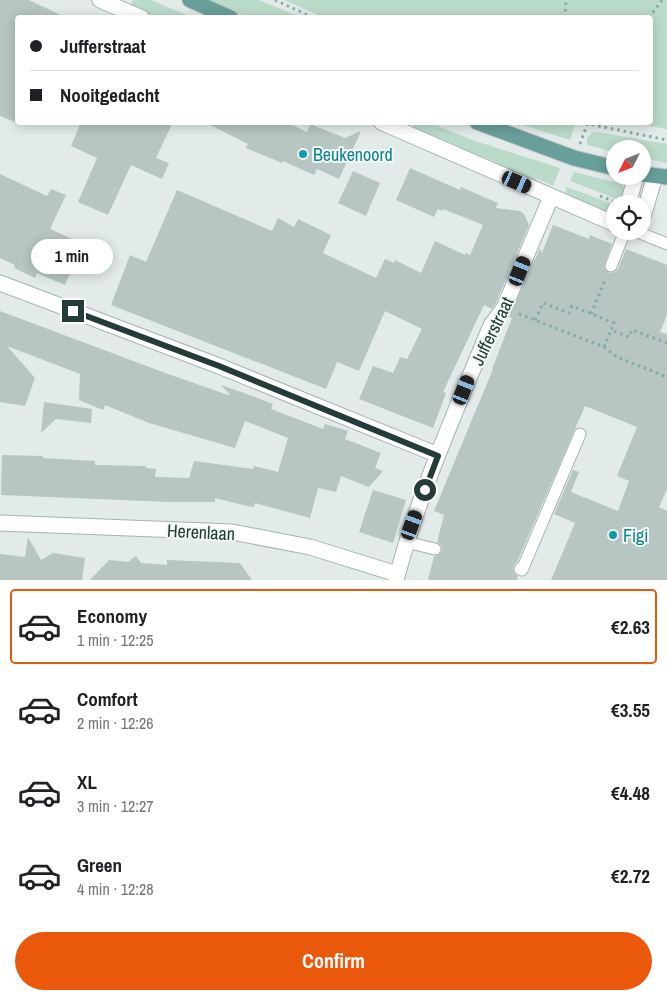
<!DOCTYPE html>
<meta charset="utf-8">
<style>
:root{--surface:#fff;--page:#f2f2f2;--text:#202124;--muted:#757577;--line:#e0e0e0;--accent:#ea580c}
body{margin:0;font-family:"Archivo Narrow",sans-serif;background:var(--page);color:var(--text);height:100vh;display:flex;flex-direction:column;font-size:19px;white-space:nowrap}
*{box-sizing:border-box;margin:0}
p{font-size:16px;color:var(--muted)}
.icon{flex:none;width:28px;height:28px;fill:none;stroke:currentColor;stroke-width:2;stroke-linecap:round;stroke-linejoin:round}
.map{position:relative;height:580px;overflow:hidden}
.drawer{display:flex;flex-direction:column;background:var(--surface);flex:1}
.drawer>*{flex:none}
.guide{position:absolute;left:15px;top:15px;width:638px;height:110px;border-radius:5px;box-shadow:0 2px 12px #0003;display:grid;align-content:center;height:110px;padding:0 15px;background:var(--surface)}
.needle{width:32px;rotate:228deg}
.buttons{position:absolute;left:606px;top:140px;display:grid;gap:10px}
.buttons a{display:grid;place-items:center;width:45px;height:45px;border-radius:50%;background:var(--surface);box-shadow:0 2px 12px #0003;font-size:25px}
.end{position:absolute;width:22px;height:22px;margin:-11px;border:6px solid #233b39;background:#fff;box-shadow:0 0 0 2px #fff}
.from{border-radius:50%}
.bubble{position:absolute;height:35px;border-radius:18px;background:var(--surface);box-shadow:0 2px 12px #0003;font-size:16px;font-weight:700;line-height:35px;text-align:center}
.car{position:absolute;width:15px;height:30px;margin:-15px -8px;border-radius:6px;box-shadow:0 0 4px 1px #0007;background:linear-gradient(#222 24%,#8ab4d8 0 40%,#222 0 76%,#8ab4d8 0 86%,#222 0)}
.guide b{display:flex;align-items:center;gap:18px;height:48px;font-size:19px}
.guide b+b{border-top:1px solid var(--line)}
.guide i{width:12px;height:12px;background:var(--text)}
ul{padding:9px 0 0;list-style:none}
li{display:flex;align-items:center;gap:15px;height:75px;margin:0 10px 8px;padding:0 5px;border:2px solid transparent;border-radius:5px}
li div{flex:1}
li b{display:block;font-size:19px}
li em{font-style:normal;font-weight:700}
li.active{border-color:var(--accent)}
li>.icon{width:45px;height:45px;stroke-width:1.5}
.cta{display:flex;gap:10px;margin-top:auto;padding:10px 15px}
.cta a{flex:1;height:58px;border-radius:30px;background:var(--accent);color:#fff;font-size:20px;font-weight:700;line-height:58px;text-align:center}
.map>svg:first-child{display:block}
.green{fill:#bbdbca}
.building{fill:#b7c6c2}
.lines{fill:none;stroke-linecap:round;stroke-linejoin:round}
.service-casing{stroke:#a5b3b1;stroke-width:13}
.minor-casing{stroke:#a5b3b1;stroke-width:17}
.primary-casing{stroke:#c1c8c8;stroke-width:17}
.path{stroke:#83ada8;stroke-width:3;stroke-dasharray:2.5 4;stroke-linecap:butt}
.service{stroke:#fff;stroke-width:11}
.minor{stroke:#fff;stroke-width:15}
.primary{stroke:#689f9b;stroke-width:15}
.route{stroke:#233b39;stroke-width:6}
.culture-dot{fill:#0f9aa8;stroke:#f2f8f6;stroke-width:2}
.labels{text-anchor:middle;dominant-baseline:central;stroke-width:4;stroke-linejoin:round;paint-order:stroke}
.culture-label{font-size:18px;fill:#0d838f;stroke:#f2f8f6;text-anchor:start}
.street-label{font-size:18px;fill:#233b39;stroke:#f2f8f6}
</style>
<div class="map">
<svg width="667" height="580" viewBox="0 0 667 580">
<rect width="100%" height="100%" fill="#e2ebe9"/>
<path class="green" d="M133 0H151L191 17H151L130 8Z
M205 0H259L300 17H246Z
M284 0H667V129L632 123 650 122V18H325Z
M566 122 575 125 570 140 516 123Z
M415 123H431L472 140 560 168 553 186 537 179 535 183 491 164 492 161 487 158 485 161 412 129Z
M598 132 667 144V163L643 158 642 149H615V152L587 145V138L592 133Z
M574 172 622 184 627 192 624 202 570 181Z
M567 187 615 205V213L610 214 563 198Z"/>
<path class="building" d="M0 0H29L67 18H18V123L0 116Z
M81 122H173L156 158 169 163 162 179 131 165 108 215 78 202 97 158 71 146Z
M204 122H286L307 132 310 124 345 138 361 131 339 179 317 169 314 175 283 161 282 163 246 148 248 144Z
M410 168 460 190 461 187 498 203 496 208 520 211 524 214 529 225 496 303 492 309 484 305 443 392 446 393 433 428 359 399 373 366 393 373 400 357 407 359 422 329 385 311 359 371 337 362 326 389 111 305 130 255 146 262 177 190 272 231 278 218 294 227 298 219 331 235 323 253 376 278 385 259 394 263 395 260 421 273 435 241 465 255 466 253 470 255 483 225 443 209 442 211 438 209 434 217 396 200Z
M353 171 380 183 366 216 338 203Z
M0 174 47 196 51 189 66 195 50 229 83 244 65 285 37 273 35 278 14 268 15 265 0 258Z
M553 225 589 239 590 235 612 244 604 267 609 273 615 272 618 269 626 249 667 265V315L660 332 667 334V489L659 507 667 511V580H551L575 523 554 514 573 470 579 472 571 492 618 511 629 481 617 476 637 427 585 406 517 562 513 566 514 573 518 576 517 580H428L434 556 440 554 442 550V546L437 542 444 515 434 511 493 369H492L512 318 509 317 540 248 542 253Z
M0 311 168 374 231 396 221 385 255 397 273 404 271 409 323 429 325 424 348 431 345 439 381 453 375 468 383 471 369 487 341 476 336 492 318 488 310 518 255 503 254 507 247 506 215 498V502H170L1 495 2 455 43 456V458L95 461V465L146 466V468L156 469 155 477 189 478 194 461 253 469 254 466 278 472 288 438 245 421 235 448 149 423 105 405 103 410 79 400 80 374 7 346 35 378 25 406 0 402Z
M44 402 92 409 91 423 56 419 41 433Z
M373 490 406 500 393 543 359 532Z
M28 537 41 560 53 553 85 558 82 580H0V554L25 557Z
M136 556 141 563 167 565V560L240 563 252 580H90L109 560 128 562Z"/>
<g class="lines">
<g class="service-casing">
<path id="service" d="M635 231 667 244
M611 266 625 231
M406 542 435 549
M520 569 522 570 580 434"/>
</g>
<g class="minor-casing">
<path id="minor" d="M100 0 142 18
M381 122 615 224
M628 204 636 176
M642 220 655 176
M0 283 219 366 438 455
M0 523 232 532 310 547 397 574
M396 580C419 492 457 409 491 325L504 308 551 197"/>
</g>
<g class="primary-casing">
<path id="primary" d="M190 0 231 18
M477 122 574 158 615 168
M642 174 667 177"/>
</g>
<path class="path" d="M275 0 314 18
M565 18 566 0
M649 18 662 0
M579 122 667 140
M580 144 588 122
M600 196 613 201
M519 314 604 347 617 357 667 377
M591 314 605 280
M535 320 543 303 569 313 572 306 614 323 611 330 629 337 632 330 667 343
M604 347 611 330"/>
<use href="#service" class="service"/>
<use href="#minor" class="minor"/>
<use href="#primary" class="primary"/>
</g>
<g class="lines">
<path class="route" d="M73 311 219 366 438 456 425 490"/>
</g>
<g class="culture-dot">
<circle cx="303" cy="154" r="5"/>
<circle cx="613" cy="535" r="5"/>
</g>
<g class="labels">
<g class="culture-label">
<text x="313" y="154">Beukenoord</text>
<text x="623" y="535">Figi</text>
</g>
<g class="street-label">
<text transform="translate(492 331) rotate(-64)">Jufferstraat</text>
<text transform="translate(201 532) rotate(3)">Herenlaan</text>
</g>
</g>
</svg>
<div class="buttons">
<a><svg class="needle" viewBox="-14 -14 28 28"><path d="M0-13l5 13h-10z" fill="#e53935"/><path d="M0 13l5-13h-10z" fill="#757577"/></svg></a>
<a><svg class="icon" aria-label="locate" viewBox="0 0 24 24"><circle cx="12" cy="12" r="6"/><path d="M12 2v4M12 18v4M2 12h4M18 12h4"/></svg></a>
</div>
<i class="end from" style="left:425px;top:490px"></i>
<i class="end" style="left:73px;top:311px"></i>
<div class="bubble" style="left:31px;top:239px;width:82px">1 min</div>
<i class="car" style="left:517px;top:182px;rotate:114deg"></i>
<i class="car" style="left:520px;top:271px;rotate:22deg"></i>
<i class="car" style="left:464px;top:390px;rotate:22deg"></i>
<i class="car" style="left:412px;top:525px;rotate:20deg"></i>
<div class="guide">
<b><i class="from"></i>Jufferstraat</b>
<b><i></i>Nooitgedacht</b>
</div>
</div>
<section class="drawer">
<ul>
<li class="active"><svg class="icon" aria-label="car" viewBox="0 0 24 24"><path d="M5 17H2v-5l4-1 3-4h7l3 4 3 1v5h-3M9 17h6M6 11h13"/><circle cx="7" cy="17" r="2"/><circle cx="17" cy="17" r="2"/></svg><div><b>Economy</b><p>1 min · 12:25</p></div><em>€2.63</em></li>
<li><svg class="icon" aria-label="car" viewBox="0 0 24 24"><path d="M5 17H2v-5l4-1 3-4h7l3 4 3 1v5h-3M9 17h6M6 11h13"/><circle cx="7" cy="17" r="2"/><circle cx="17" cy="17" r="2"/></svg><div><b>Comfort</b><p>2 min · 12:26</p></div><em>€3.55</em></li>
<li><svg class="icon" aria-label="car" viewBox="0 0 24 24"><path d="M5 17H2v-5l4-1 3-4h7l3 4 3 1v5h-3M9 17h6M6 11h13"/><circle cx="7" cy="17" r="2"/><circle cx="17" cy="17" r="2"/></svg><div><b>XL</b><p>3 min · 12:27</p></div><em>€4.48</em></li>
<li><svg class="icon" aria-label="car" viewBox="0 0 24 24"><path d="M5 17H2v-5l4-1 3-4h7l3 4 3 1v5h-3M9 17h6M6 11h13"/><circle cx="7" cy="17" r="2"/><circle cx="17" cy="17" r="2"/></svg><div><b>Green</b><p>4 min · 12:28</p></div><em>€2.72</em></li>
</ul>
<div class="cta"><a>Confirm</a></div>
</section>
